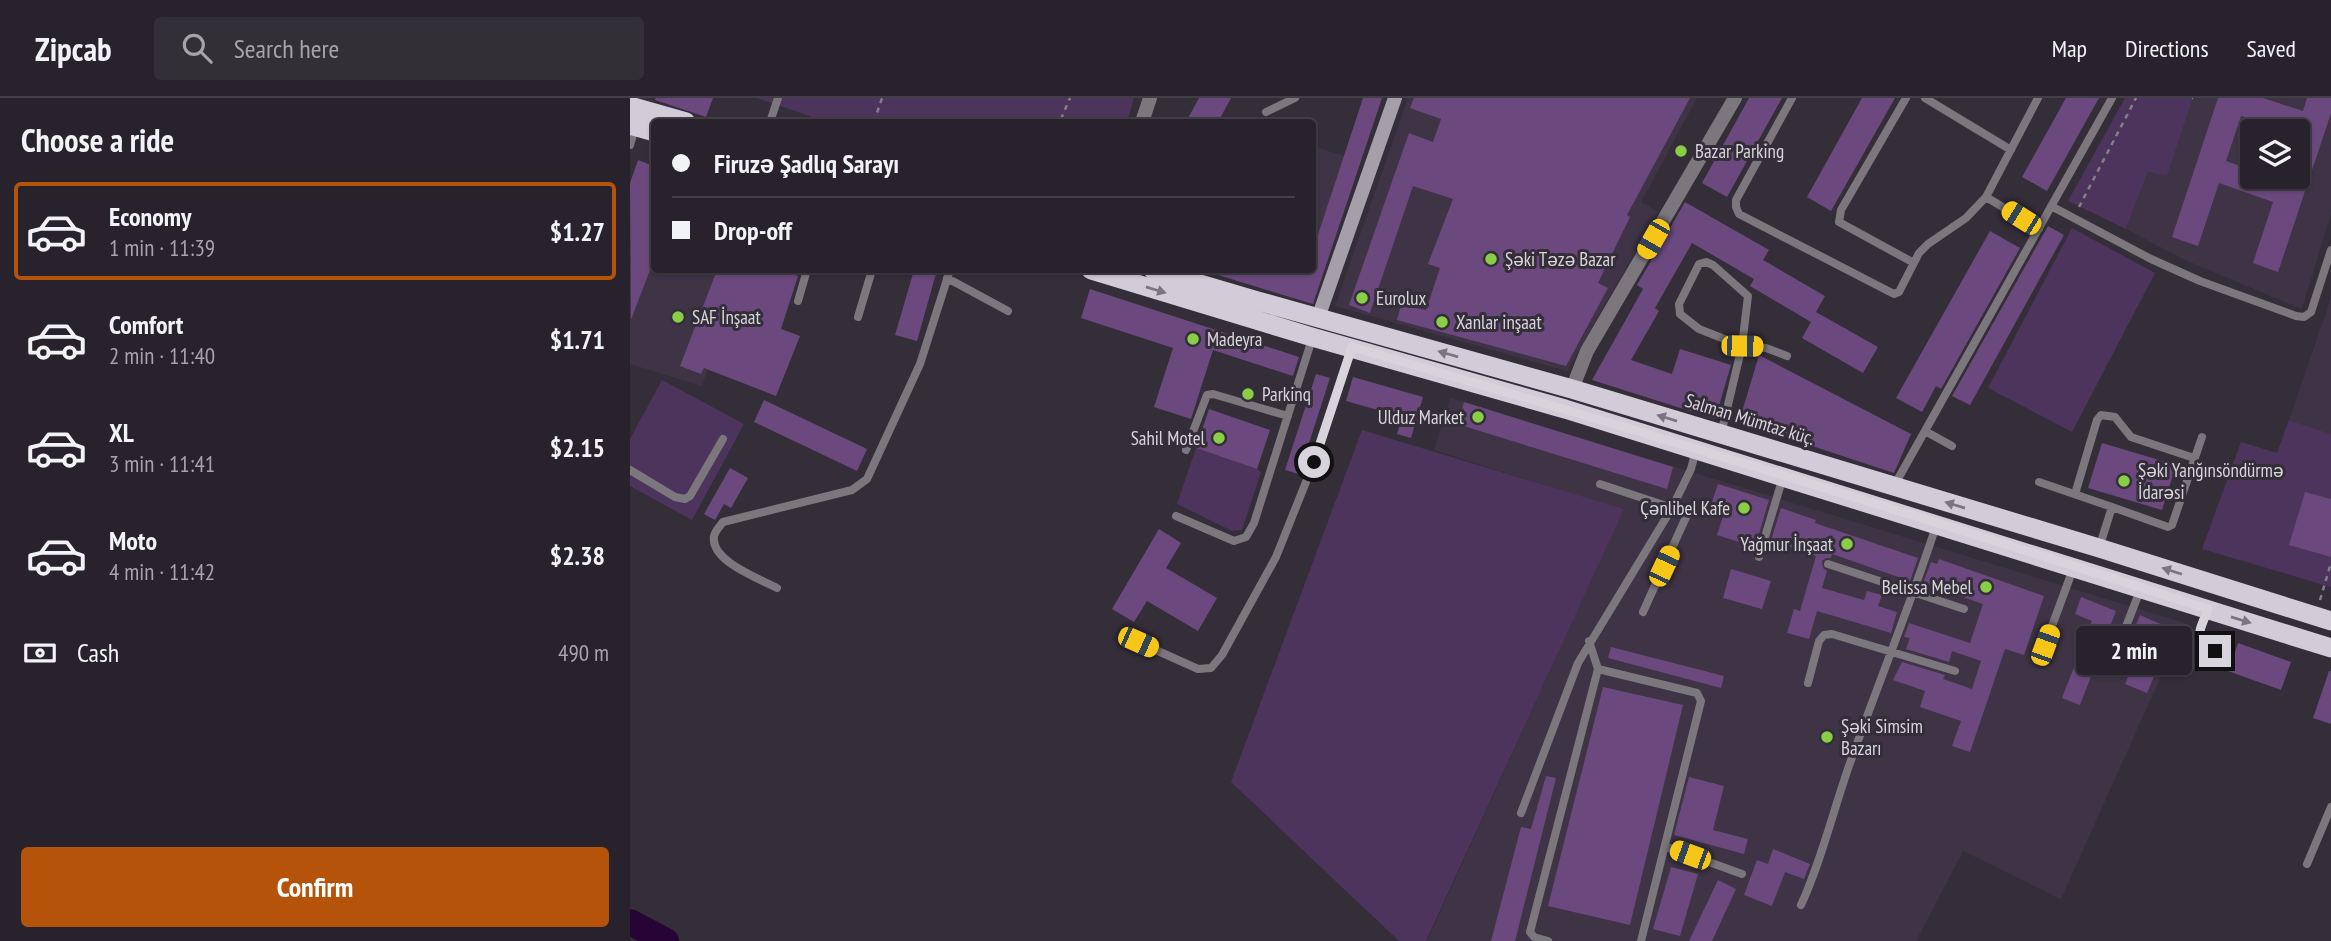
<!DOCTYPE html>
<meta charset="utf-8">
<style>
:root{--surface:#27222b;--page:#332f37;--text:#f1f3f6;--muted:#a4a4a9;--line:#433f47;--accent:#b45309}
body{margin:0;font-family:"PT Sans Narrow",sans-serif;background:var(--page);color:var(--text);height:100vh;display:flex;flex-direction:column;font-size:26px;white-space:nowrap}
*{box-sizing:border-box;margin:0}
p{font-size:23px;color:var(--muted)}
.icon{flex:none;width:38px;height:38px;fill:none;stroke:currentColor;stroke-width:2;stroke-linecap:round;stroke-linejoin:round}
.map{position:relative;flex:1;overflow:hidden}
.panel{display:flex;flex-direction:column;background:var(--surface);width:630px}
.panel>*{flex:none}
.hud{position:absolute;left:21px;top:21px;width:665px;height:154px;border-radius:7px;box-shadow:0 2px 5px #0004,0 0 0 2px var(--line);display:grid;align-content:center;height:154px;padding:0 21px;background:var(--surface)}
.fabs{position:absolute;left:1610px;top:21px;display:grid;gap:14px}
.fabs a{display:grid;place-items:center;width:70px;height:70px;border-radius:7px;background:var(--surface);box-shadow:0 2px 5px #0004,0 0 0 2px var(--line);font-size:35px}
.end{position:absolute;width:32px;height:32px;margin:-16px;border:9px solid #d8d4db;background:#111;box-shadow:0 0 0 4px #111}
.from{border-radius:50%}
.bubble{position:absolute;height:49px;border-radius:7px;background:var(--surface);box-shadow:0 2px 5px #0004,0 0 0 2px var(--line);font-size:23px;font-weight:800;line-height:49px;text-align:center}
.car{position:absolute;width:21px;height:42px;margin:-21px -10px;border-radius:9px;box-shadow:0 0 5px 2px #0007;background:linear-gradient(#f5c518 24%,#345 0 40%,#f5c518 0 76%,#345 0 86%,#f5c518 0)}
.hud b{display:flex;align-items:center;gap:24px;height:66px;font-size:26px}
.hud b+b{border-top:2px solid var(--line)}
.hud i{width:18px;height:18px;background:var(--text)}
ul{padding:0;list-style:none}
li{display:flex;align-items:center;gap:21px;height:98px;margin:0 14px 10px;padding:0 7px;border:4px solid transparent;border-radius:7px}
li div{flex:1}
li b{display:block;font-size:26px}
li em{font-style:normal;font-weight:800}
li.active{border-color:var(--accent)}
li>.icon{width:63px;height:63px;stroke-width:1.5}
h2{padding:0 21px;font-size:32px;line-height:84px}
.pay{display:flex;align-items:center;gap:18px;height:77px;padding:0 21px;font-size:26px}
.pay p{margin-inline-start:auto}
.primary-button{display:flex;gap:14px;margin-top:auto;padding:14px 21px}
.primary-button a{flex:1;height:80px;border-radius:7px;background:var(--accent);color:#fff;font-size:28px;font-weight:800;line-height:80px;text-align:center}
header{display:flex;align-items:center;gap:42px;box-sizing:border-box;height:98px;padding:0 35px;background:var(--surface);border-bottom:2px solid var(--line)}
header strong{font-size:33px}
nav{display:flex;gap:38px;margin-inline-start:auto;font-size:24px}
.search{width:490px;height:63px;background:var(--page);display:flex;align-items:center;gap:18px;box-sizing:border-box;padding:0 24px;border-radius:7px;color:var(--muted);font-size:26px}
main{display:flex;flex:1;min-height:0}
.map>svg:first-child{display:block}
.built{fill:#3e3445;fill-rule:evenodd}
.green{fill:#4d345c}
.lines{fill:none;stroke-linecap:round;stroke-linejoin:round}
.river{stroke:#260436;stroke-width:26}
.building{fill:#6b497e;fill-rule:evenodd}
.path{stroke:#847f88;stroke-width:2.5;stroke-dasharray:5 5;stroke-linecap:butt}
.service{stroke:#7b777d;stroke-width:8}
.minor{stroke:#7b777d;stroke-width:14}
.secondary{stroke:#a49fa8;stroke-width:14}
.trunk{stroke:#d2cbd8;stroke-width:19}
.oneway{fill:#7b7581}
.route{stroke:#d8d4db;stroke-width:9}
.poi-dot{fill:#8ace47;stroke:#342e39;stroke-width:2.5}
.labels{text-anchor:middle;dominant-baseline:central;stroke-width:6;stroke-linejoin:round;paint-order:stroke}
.poi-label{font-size:19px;fill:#d8d4db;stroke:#342e39;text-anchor:start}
.street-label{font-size:19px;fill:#d8d4db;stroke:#342e39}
</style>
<header>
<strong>Zipcab</strong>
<div class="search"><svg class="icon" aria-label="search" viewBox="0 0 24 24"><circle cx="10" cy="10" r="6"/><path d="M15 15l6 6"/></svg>Search here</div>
<nav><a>Map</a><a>Directions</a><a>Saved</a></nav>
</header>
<main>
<section class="panel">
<h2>Choose a ride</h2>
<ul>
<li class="active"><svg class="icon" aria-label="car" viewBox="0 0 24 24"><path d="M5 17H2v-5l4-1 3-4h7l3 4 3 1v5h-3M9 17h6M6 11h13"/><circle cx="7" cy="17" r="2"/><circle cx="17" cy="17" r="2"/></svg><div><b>Economy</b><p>1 min · 11:39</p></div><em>$1.27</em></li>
<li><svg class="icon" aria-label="car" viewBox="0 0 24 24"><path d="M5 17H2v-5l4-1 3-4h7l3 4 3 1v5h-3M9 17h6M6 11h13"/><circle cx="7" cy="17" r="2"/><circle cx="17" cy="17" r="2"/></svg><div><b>Comfort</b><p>2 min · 11:40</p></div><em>$1.71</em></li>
<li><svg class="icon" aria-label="car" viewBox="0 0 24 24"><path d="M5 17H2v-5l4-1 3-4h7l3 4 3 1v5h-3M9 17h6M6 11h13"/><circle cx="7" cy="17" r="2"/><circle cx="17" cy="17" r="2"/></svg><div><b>XL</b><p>3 min · 11:41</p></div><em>$2.15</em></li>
<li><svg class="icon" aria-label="car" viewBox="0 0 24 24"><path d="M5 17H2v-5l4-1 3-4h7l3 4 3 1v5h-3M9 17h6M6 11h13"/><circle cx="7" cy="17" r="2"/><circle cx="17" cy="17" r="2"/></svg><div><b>Moto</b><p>4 min · 11:42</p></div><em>$2.38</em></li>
</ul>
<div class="pay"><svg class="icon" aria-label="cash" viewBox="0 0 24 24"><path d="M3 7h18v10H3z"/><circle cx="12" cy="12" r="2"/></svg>Cash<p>490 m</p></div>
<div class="primary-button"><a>Confirm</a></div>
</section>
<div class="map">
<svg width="1701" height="843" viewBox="0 0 1701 843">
<rect width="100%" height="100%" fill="#342e39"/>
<path class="built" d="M778 0H1067L1011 104 1028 114 937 273 705 208Z
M1563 0H1701V115L1672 211 1555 162 1496 131 1518 74 1537 77ZM1622 33H1668V79H1622Z
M683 48 714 58 683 155Z
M24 104V172H114L72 288 0 266V169Z
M1701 200V336L1659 322Z
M820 300 1555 525 1431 801 1333 753 1286 843H797L993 412 804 352Z"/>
<path class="green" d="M127 0H504L497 24H197Z
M1495 0H1563L1537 78 1518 74 1496 131 1438 103Z
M1442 130 1525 175 1442 334 1358 290Z
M32 282 114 326 62 422 0 388V341Z
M1659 322 1701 336V489L1572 451 1611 344 1647 355Z
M732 332 994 411 796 843H769L601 684Z
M566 350 627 371 631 374 612 432 602 433 547 406Z"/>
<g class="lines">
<path class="river" d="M0 824 36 843"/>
</g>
<path class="building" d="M26 0H83L76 19 25 2Z
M569 0H601L588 24H556Z
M733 0H752L683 206 578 174V172H682V155Z
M784 0H1060L997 117 1000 119 968 185 978 190 936 268 767 222 771 207 796 212 810 170 798 166 823 101 783 88 740 215 719 207 779 35 803 44 811 21 780 10Z
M1119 0H1152L1097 99 1072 85Z
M1232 0H1265L1201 113 1177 99Z
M1436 0H1469L1417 93 1392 79Z
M1588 0H1633L1673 13 1677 0H1701V15L1648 174 1623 165 1643 104 1589 85 1568 148 1542 139ZM1611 18 1658 33H1668V79H1622V72L1596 63Z
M8 62 24 68V170L21 169 1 222 0 85Z
M1055 104 1139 152 1133 162 1195 198 1186 214 1248 249 1233 275 1172 240 1181 224 1120 188 1124 181 1062 145 1025 210 1029 213 1001 262 1042 276 1050 251 1101 267 1085 321 962 282 1013 191 1007 187Z
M1418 128 1434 137 1340 307 1322 298Z
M1360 133 1390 150 1311 291 1306 288 1292 314 1266 300Z
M87 172H150L168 178 151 231 170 238 146 298 74 270 71 276 50 268Z
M284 172H307L287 243 265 237Z
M460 191 669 259 663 278 583 252 561 321 524 309 543 250 451 220Z
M1129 257 1281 336 1264 375 1109 324Z
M686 276 700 280 669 376 655 372Z
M723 279 793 299 781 340 767 336 772 319 716 303Z
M134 302 237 351 227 373 124 324Z
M834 304 1043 369 1037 391 827 326Z
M579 311 640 332 627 371 566 350Z
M1472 345 1546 367 1532 412 1458 390Z
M100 370 118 380 101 410 94 406 85 422 74 416Z
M1088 386 1139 402 1125 449 1087 437 1095 412 1081 407Z
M1675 394 1701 401V459L1659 447Z
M1151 410 1186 422 1185 425 1288 460 1280 483 1202 456 1201 460H1196L1192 463 1193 470 1197 473 1192 490 1234 502 1237 493 1252 497 1248 508 1267 514 1261 535 1187 513 1179 541 1157 535 1164 511 1170 513 1186 458 1141 442Z
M529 431 551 445 536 470 587 500 568 533 517 503 504 524 482 511Z
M1309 461 1414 498 1394 557 1375 551 1340 654 1322 648 1331 623 1290 609 1295 593 1263 582 1272 564 1315 577 1313 581 1342 591 1351 563 1322 553 1319 564 1276 551 1280 540 1274 539 1279 525 1340 545 1353 506 1293 485 1301 464 1307 466Z
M1101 471 1141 483 1132 511 1093 500Z
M1451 499 1486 513 1450 607 1432 600 1462 523 1445 516Z
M1510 517 1544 532 1517 595 1495 586 1511 548 1499 543Z
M1608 545 1661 564 1651 592 1598 573Z
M981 549 1094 578 1091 590 978 560Z
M1699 573H1701V626L1683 620Z
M973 589 1053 607 1000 827 918 808Z
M916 678 926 680 885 843H861L891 729 901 731Z
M1059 679 1094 688 1083 732 1118 741 1114 756 1044 737Z
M1143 751 1180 766 1174 781 1155 774 1142 808 1114 797 1127 762 1138 766Z
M1041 769 1068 776 1050 838 1023 831Z
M1088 782 1106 791 1082 843H1059Z"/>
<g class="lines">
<path class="path" d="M1562 0H1563
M431 21 440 0
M244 24 252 0
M1449 109 1506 0
M1690 502 1701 465"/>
<path class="service" d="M1162 0 1106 102V109L1109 116 1264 196 1269 194 1289 155 1298 146 1336 120 1356 99 1408 0
M1276 0 1211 112 1209 124 1284 165
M1295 0 1381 52
M636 14 665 0
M140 24 148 0
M0 47 5 30
M1356 99 1409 131
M1421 108 1521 161 1570 183 1666 218 1674 219 1681 214 1701 152
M1076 164 1083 167 1118 198 1112 248 1069 231 1050 216 1049 206 1069 166Z
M317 180 378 213
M168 203 177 172
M228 219 242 172
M1295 333 1322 348
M1091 336 1112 248 1136 250 1157 258
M556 352 577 297 583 296 658 318
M0 372 45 399 55 401 60 398 93 341
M1409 384 1482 409
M970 386 1055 414 1057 417 1013 514
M1264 388 1482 0
M1445 396 1467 322 1471 317 1485 319 1501 339 1564 360
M546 418 604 443 616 439 624 425 682 241
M1469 450 1482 409 1538 429 1542 427 1572 339
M1129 459 1153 379
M1198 466 1334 511
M147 490C128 480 80 463 84 438 85 433 90 428 93 424L222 392 237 381 290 266 320 172
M1577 512C1569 537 1564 536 1585 553
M508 544 568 571 581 570 592 557 646 459 684 364 721 252
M1415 547 1443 471
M1488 549 1511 490
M968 571 1067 595 1071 603 1011 843
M1178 585 1189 543 1194 537 1202 536 1325 573
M891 715 948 565 1042 410 1061 371 1066 352
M1035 748 1112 776
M1677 766 1701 709
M1171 807C1192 761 1203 713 1220 665 1248 586 1280 508 1306 428
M918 843 904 839 900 834 968 571 959 543"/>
<path class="minor" d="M512 24 520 0
M942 291 957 253 1105 0"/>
<path class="secondary" d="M688 220 765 0"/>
<path class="trunk" d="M0 8 56 24
M0 27 24 34
M461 172 682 239 935 311 1701 550
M523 172 628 203 942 291 1469 450 1701 523"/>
</g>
<defs><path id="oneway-solid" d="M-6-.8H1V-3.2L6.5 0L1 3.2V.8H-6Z" transform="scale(1.75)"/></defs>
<g class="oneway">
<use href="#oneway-solid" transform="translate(526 192) rotate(17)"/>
<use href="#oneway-solid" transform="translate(818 256) rotate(-164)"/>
<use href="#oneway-solid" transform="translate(1037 320) rotate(-163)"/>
<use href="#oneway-solid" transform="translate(1325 407) rotate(-163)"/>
<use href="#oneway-solid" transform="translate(1542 473) rotate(-162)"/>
<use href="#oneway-solid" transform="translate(1611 522) rotate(17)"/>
</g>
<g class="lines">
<path class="route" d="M684 364 722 249C1008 332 1294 419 1578 511 1569 536 1563 535 1585 553"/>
</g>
<g class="poi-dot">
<circle cx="1051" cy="53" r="7"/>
<circle cx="861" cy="161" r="7"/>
<circle cx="732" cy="200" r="7"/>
<circle cx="48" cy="219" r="7"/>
<circle cx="812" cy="224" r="7"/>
<circle cx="563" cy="241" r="7"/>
<circle cx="618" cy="296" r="7"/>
<circle cx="848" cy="319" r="7"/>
<circle cx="589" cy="340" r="7"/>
<circle cx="1494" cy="383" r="7"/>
<circle cx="1114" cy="410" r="7"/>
<circle cx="1217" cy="446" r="7"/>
<circle cx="1356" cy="489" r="7"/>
<circle cx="1197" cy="639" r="7"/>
</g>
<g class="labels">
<g class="poi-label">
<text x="1065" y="53">Bazar Parking</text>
<text x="875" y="161">Şəki Təzə Bazar</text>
<text x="746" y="200">Eurolux</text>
<text x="62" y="219">SAF İnşaat</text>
<text x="826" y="224">Xanlar inşaat</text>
<text x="577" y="241">Madeyra</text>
<text x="632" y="296">Parkinq</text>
<text x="834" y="319" text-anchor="end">Ulduz Market</text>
<text x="575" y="340" text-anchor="end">Sahil Motel</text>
<text x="1508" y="372">Şəki Yanğınsöndürmə<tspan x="1508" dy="22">İdarəsi</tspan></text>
<text x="1100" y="410" text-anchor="end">Çənlibel Kafe</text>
<text x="1203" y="446" text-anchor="end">Yağmur İnşaat</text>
<text x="1342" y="489" text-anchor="end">Belissa Mebel</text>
<text x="1211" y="628">Şəki Simsim<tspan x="1211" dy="22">Bazarı</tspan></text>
</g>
<g class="street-label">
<text transform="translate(1120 321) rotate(17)">Salman Mümtaz küç.</text>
</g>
</g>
</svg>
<div class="fabs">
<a><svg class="icon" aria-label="layers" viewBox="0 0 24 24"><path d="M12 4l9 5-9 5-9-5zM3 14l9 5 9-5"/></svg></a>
</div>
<i class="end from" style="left:684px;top:364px"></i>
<i class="end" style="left:1585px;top:553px"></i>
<div class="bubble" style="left:1446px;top:528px;width:116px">2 min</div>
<i class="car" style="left:1391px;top:120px;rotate:302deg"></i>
<i class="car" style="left:1023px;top:141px;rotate:210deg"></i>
<i class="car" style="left:1112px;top:248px;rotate:91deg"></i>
<i class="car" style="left:1034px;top:468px;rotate:25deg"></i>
<i class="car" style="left:508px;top:544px;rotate:114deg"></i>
<i class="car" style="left:1415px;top:547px;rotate:20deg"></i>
<i class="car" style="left:1060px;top:757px;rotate:290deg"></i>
<div class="hud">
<b><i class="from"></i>Firuzə Şadlıq Sarayı</b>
<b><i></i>Drop-off</b>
</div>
</div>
</main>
